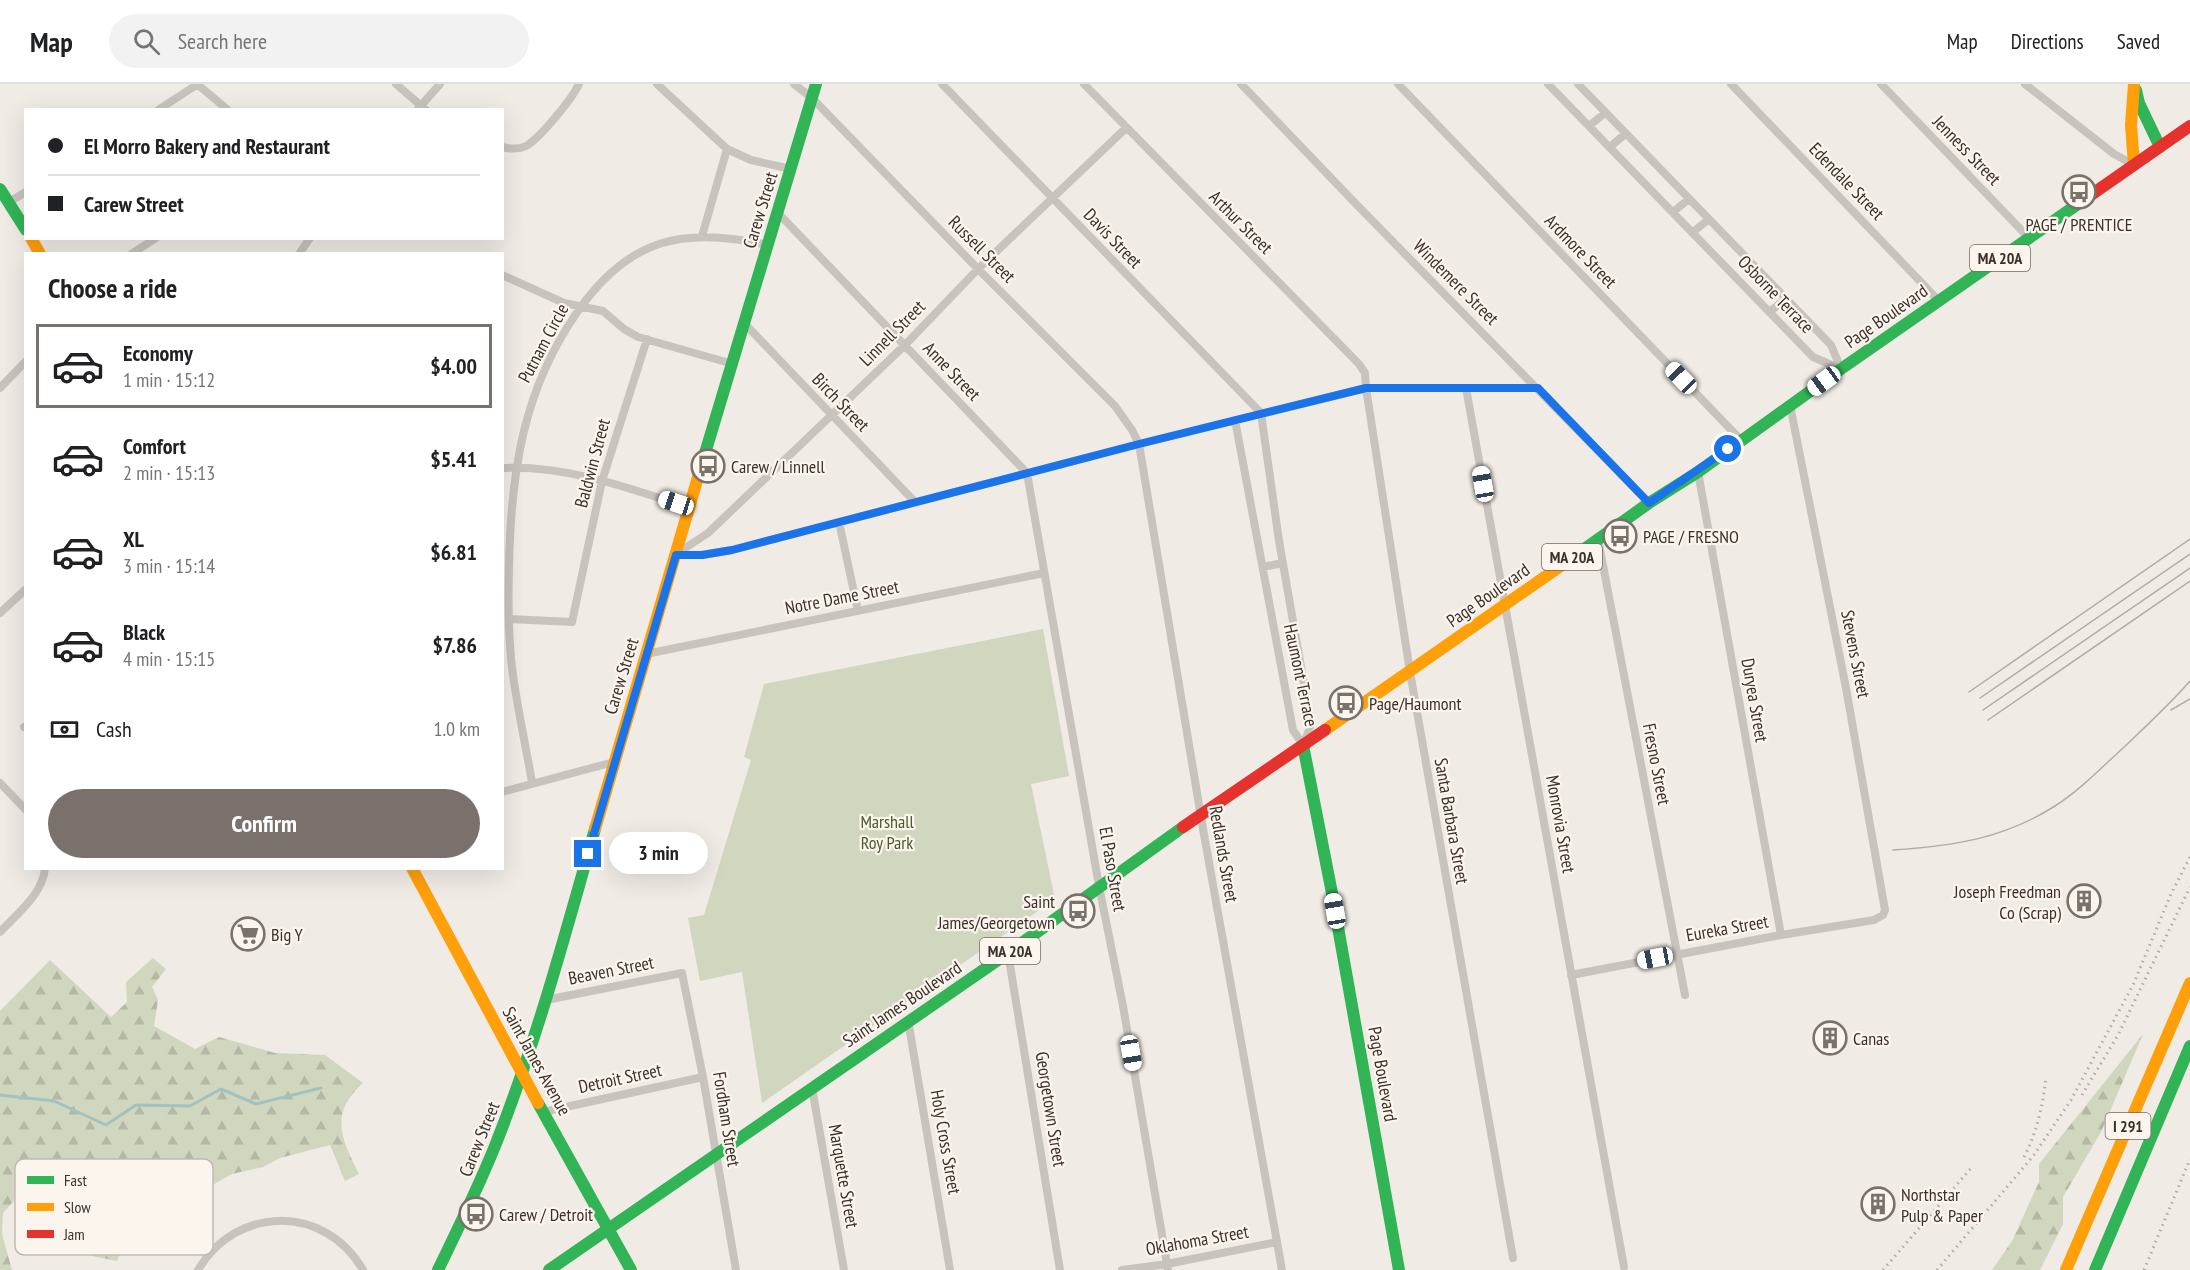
<!DOCTYPE html>
<meta charset="utf-8">
<style>
:root{--surface:#fff;--page:#f2f2f2;--text:#202124;--muted:#757577;--line:#e0e0e0;--accent:#7a716c}
body{margin:0;font-family:"PT Sans Narrow",sans-serif;background:var(--page);color:var(--text);height:100vh;display:flex;flex-direction:column;font-size:22px;white-space:nowrap}
*{box-sizing:border-box;margin:0}
p{font-size:20px;color:var(--muted)}
.icon{flex:none;width:33px;height:33px;fill:none;stroke:currentColor;stroke-width:2;stroke-linecap:round;stroke-linejoin:round}
.map{position:relative;flex:1;overflow:hidden}
.panel{position:absolute;left:24px;top:168px;width:480px;height:618px;display:flex;flex-direction:column;background:var(--surface);border-radius:0px;box-shadow:0 6px 24px #0002}
.panel>*{flex:none}
.hud{position:absolute;left:24px;top:24px;width:480px;height:132px;border-radius:0px;box-shadow:0 6px 24px #0002;display:grid;align-content:center;height:132px;padding:0 24px;background:var(--surface)}
.end{position:absolute;width:27px;height:27px;margin:-14px;border:8px solid #1a73e8;background:#fff;box-shadow:0 0 0 3px #fff}
.from{border-radius:50%}
.bubble{position:absolute;height:42px;border-radius:21px;background:var(--surface);box-shadow:0 6px 24px #0002;font-size:20px;font-weight:600;line-height:42px;text-align:center}
.car{position:absolute;width:18px;height:36px;margin:-18px -9px;border-radius:8px;box-shadow:0 0 4px 2px #0007;background:linear-gradient(#fff 24%,#345 0 40%,#fff 0 76%,#345 0 86%,#fff 0)}
.hud b{display:flex;align-items:center;gap:21px;height:57px;font-size:22px}
.hud b+b{border-top:2px solid var(--line)}
.hud i{width:15px;height:15px;background:var(--text)}
ul{padding:0;list-style:none}
li{display:flex;align-items:center;gap:18px;height:84px;margin:0 12px 9px;padding:0 12px;border:3px solid transparent;border-radius:0px}
li div{flex:1}
li b{display:block;font-size:22px}
li em{font-style:normal;font-weight:600}
li.on{border-color:var(--accent)}
li>.icon{width:54px;height:54px;stroke-width:1.5}
h2{padding:0 24px;font-size:27px;line-height:72px}
.pay{display:flex;align-items:center;gap:15px;height:66px;padding:0 24px;font-size:22px}
.pay p{margin-inline-start:auto}
.button{display:flex;gap:12px;margin-top:auto;padding:12px 24px}
.button a{flex:1;height:69px;border-radius:36px;background:var(--accent);color:#fff;font-size:24px;font-weight:600;line-height:69px;text-align:center}
header{display:flex;align-items:center;gap:36px;box-sizing:border-box;height:84px;padding:0 30px;background:var(--surface);border-bottom:2px solid var(--line)}
header strong{font-size:28px}
nav{display:flex;gap:33px;margin-inline-start:auto;font-size:21px}
.search{width:420px;height:54px;background:var(--page);display:flex;align-items:center;gap:15px;box-sizing:border-box;padding:0 21px;border-radius:33px;color:var(--muted);font-size:22px}
.map>svg:first-child{display:block}
.forest{fill:url(#forest-firs)}
.park{fill:#d1d6bf}
.lines{fill:none;stroke-linecap:round;stroke-linejoin:round}
.stream{stroke:#a1c2c1;stroke-width:3}
.street{stroke:#c9c3be;stroke-width:8}
.fast{stroke:#30b455;stroke-width:12}
.slow{stroke:#ff9f0a;stroke-width:12}
.jam{stroke:#e5322d;stroke-width:12}
.tram{stroke:#b1aca8;stroke-width:1.5}
.rail{stroke:#b1aca8;stroke-width:3;stroke-dasharray:1.5 4.5;stroke-linecap:butt}
.route{stroke:#1a73e8;stroke-width:8}
.labels{text-anchor:middle;dominant-baseline:central;stroke-width:4.5;stroke-linejoin:round;paint-order:stroke}
.shield{fill:#fbf5ee;stroke:#756b66;stroke-width:1.5}
.shield-label{font-size:16px;font-weight:bold;fill:#3b302b}
.street-label{font-size:18px;fill:#3b302b;stroke:#fbf5ee}
.poi-label{font-size:18px;fill:#3b302b;stroke:#fbf5ee;text-anchor:start}
.park-label{font-size:18px;fill:#4a5a2e;stroke:#fbf5ee}
.key{fill:#fbf5ee;stroke:#c1bab4;stroke-width:1.5}
.key-label{font-size:16px;fill:#3b302b}
</style>
<header>
<strong>Map</strong>
<div class="search"><svg class="icon" aria-label="search" viewBox="0 0 24 24"><circle cx="10" cy="10" r="6"/><path d="M15 15l6 6"/></svg>Search here</div>
<nav><a>Map</a><a>Directions</a><a>Saved</a></nav>
</header>
<div class="map">
<svg width="2190" height="1186" viewBox="0 0 2190 1186">
<defs>
<pattern id="forest-firs" width="22" height="20" patternUnits="userSpaceOnUse" patternTransform="scale(1.5)"><rect width="22" height="20" fill="#d1d6bf"/><path d="M5 1l3.5 6h-7zM16 11l3.5 6h-7z" fill="#b4b8a4"/></pattern>
</defs>
<rect width="100%" height="100%" fill="#f0ebe5"/>
<path class="forest" d="M153 874 166 885 152 903 158 916 154 942 195 965 219 953 275 969 325 971 363 999C329 1029 341 1055 359 1090L345 1097 330 1061 280 1074 263 1083 232 1090 128 1149 117 1177 92 1172 82 1144 51 1138 46 1117 19 1111 3 1129 2 1150 12 1186H0V927L50 876 111 933 127 918 126 898Z
M2143 950 2101 1048 2063 1113V1140L2040 1186H1992L2012 1157 2039 1098V1080Z"/>
<path class="park" d="M1043 545 1069 692 1031 700 1055 815 762 1019 742 888 700 897 688 834 704 831 751 676 744 673 764 600Z"/>
<g class="lines">
<path class="stream" d="M0 1011 54 1017 106 1041 136 1021 190 1022 221 1005 256 1020 321 1004"/>
<path class="street" d="M197 0 228 26
M396 0 426 26
M657 0 727 65 751 76 791 85
M794 0 812 14 978 185 1115 322 1132 346 1139 360 1203 745 1282 1186
M942 0 1261 329 1279 457 1311 640 1304 660
M1084 0 1359 280 1365 289 1366 304 1410 588 1513 1174
M1241 0 1357 121 1649 419
M1398 0 1741 356
M1548 0 1813 273 1841 285
M1578 0 1831 261 1841 285
M1731 0 1939 217
M1881 0 2029 154
M2025 0 2114 70 2134 81
M418 25 440 0
M158 26 198 0
M1589 42 1605 29
M502 63C510 65 518 66 526 62 540 54 572 15 579 0
M1610 63 1625 50
M9 118 26 108
M1673 128 1689 115
M778 129 1027 389 1099 802 1123 922 1168 1186
M1693 148 1709 135
M702 152 727 65
M131 170 156 154
M299 170 310 154
M502 191 564 219 603 227 624 245 638 253 733 280
M1771 227 1786 214
M745 240 915 418
M0 304 26 277
M1466 304 1624 1183
M1235 336 1293 646 1303 661
M502 384C567 381 629 404 690 424
M1698 388 1781 851
M839 438 858 527
M1598 455 1685 911
M676 470 708 449 905 261 978 185 1126 44
M676 471H702L732 466 1139 360 1366 304H1538
M1263 483 1283 479
M0 529 26 505
M509 535 572 538 602 397 647 255
M646 570 1044 489
M24 643 26 642
M532 698C526 663 518 627 513 591 508 555 508 518 509 482 511 388 523 305 578 227 629 154 684 142 768 161
M0 699 26 726
M502 708 614 678
M0 848C17 830 43 810 45 784
M1008 869 1060 1186
M1571 891 1781 851 1874 836 1883 831 1885 826 1846 604 1790 321
M546 916 682 889 703 993 736 1186
M908 936 950 1186
M812 1004 844 1186
M543 1028 703 993
M198 1186C236 1121 325 1120 363 1186
M1122 1186 1167 1180 1277 1158"/>
<path class="fast" d="M2136 6 2139 19 2160 63
M0 105 26 146
M703 376 816 0
M1562 481 1649 419 1698 388 1841 285 2088 113
M1303 661 1331 804 1399 1186
M538 1019 631 1186
M438 1186C458 1145 478 1104 495 1062 536 959 565 851 595 745
M549 1186 1008 869 1183 743
M2095 1186 2190 962"/>
<path class="slow" d="M2134 0 2131 41 2134 81
M31 154 40 170
M1325 646 1562 481
M595 745 703 376
M412 784 538 1019
M2066 1186 2190 899"/>
<path class="jam" d="M2088 113 2190 42
M1183 743 1325 646"/>
<path class="tram" d="M1969 608 2190 455
M1980 614 2190 470
M1983 626 2190 484
M2171 626 2190 615
M1988 636 2190 497
M1893 766C1953 762 2003 755 2055 722 2080 706 2100 685 2122 665 2145 643 2169 621 2190 597"/>
<path class="rail" d="M2082 1011 2118 951 2190 803
M2024 1073C2037 1048 2043 1021 2046 993
M1883 1186 1972 1083
M1937 1186 2034 1071 2071 1016 2133 901 2171 810 2190 773
M2144 1186 2190 1075"/>
</g>
<g class="lines">
<path class="route" d="M588 770 676 471H702L732 466 1139 360 1366 304H1538L1649 419 1728 365"/>
</g>
<defs>
<g id="bus-ring" transform="scale(1.725)"><circle r="9.5" fill="#fbf5ee" stroke="#7a716c" stroke-width="1.5"/><path d="M-5-6H5V4H4V6H2V4H-2V6H-4V4H-5ZM-3.5-4V0h7V-4ZM-3.5 1.2v1.5H-2V1.2ZM2 1.2v1.5H3.5V1.2Z" fill="#7a716c"/></g>
<g id="building-ring" transform="scale(1.725)"><circle r="9.5" fill="#fbf5ee" stroke="#7a716c" stroke-width="1.5"/><path d="M-4-6H4V6H1V3H-1V6H-4ZM-2.5-4.3h1.7v1.8h-1.7ZM.8-4.3h1.7v1.8H.8ZM-2.5-1h1.7V.8h-1.7ZM.8-1h1.7V.8H.8Z" fill="#7a716c"/></g>
<g id="supermarket-ring" transform="scale(1.725)"><circle r="9.5" fill="#fbf5ee" stroke="#7a716c" stroke-width="1.5"/><path d="M-6-5.5h2.5l.6 2H6L4.5 2H-2.5L-4.4-4H-6ZM-1.5 3.2a1.3 1.3 0 1 0 .1 0ZM3 3.2a1.3 1.3 0 1 0 .1 0Z" fill="#7a716c"/></g>
</defs>
<g fill-rule="evenodd">
<use href="#bus-ring" x="2079" y="108"/>
<use href="#bus-ring" x="708" y="382"/>
<use href="#bus-ring" x="1620" y="452"/>
<use href="#bus-ring" x="1346" y="619"/>
<use href="#building-ring" x="2084" y="817"/>
<use href="#bus-ring" x="1078" y="827"/>
<use href="#supermarket-ring" x="248" y="850"/>
<use href="#building-ring" x="1830" y="954"/>
<use href="#building-ring" x="1878" y="1120"/>
<use href="#bus-ring" x="476" y="1130"/>
</g>
<g class="labels">
<g class="shield">
<rect x="1970" y="161" width="60" height="26" rx="4.5"/>
<rect x="1542" y="460" width="60" height="26" rx="4.5"/>
<rect x="980" y="854" width="60" height="26" rx="4.5"/>
<rect x="2105.5" y="1029" width="45" height="26" rx="4.5"/>
</g>
<g class="shield-label">
<text x="2000" y="174">MA 20A</text>
<text x="1572" y="473">MA 20A</text>
<text x="1010" y="867">MA 20A</text>
<text x="2128" y="1042">I 291</text>
</g>
<g class="street-label">
<text transform="translate(1967 66) rotate(46)">Jenness Street</text>
<text transform="translate(1847 97) rotate(46)">Edendale Street</text>
<text transform="translate(760 126) rotate(-73)">Carew Street</text>
<text transform="translate(1241 138) rotate(45)">Arthur Street</text>
<text transform="translate(1113 154) rotate(46)">Davis Street</text>
<text transform="translate(982 165) rotate(45)">Russell Street</text>
<text transform="translate(1581 167) rotate(46)">Ardmore Street</text>
<text transform="translate(1456 198) rotate(45)">Windemere Street</text>
<text transform="translate(1776 210) rotate(46)">Osborne Terrace</text>
<text transform="translate(1886 232) rotate(-35)">Page Boulevard</text>
<text transform="translate(892 249) rotate(-45)">Linnell Street</text>
<text transform="translate(543 259) rotate(-62)">Putnam Circle</text>
<text transform="translate(952 287) rotate(46)">Anne Street</text>
<text transform="translate(841 318) rotate(46)">Birch Street</text>
<text transform="translate(592 379) rotate(-75)">Baldwin Street</text>
<text transform="translate(1488 511) rotate(-35)">Page Boulevard</text>
<text transform="translate(842 513) rotate(-11)">Notre Dame Street</text>
<text transform="translate(1856 570) rotate(79)">Stevens Street</text>
<text transform="translate(1301 591) rotate(78)">Haumont Terrace</text>
<text transform="translate(621 592) rotate(-73)">Carew Street</text>
<text transform="translate(1755 616) rotate(80)">Duryea Street</text>
<text transform="translate(1657 680) rotate(79)">Fresno Street</text>
<text transform="translate(1452 737) rotate(80)">Santa Barbara Street</text>
<text transform="translate(1561 740) rotate(80)">Monrovia Street</text>
<text transform="translate(1224 770) rotate(80)">Redlands Street</text>
<text transform="translate(1113 785) rotate(80)">El Paso Street</text>
<text transform="translate(1727 844) rotate(-10)">Eureka Street</text>
<text transform="translate(611 886) rotate(-11)">Beaven Street</text>
<text transform="translate(902 920) rotate(-34)">Saint James Boulevard</text>
<text transform="translate(537 977) rotate(61)">Saint James Avenue</text>
<text transform="translate(1383 990) rotate(80)">Page Boulevard</text>
<text transform="translate(620 994) rotate(-12)">Detroit Street</text>
<text transform="translate(1051 1025) rotate(81)">Georgetown Street</text>
<text transform="translate(727 1035) rotate(81)">Fordham Street</text>
<text transform="translate(479 1055) rotate(-68)">Carew Street</text>
<text transform="translate(946 1058) rotate(80)">Holy Cross Street</text>
<text transform="translate(844 1092) rotate(80)">Marquette Street</text>
<text transform="translate(1197 1156) rotate(-10)">Oklahoma Street</text>
</g>
<g class="poi-label">
<text x="2079" y="140" text-anchor="middle">PAGE / PRENTICE</text>
<text x="731" y="382">Carew / Linnell</text>
<text x="1643" y="452">PAGE / FRESNO</text>
<text x="1369" y="619">Page/Haumont</text>
<text x="2061" y="807" text-anchor="end">Joseph Freedman<tspan x="2061" dy="21">Co (Scrap)</tspan></text>
<text x="1055" y="817" text-anchor="end">Saint<tspan x="1055" dy="21">James/Georgetown</tspan></text>
<text x="271" y="850">Big Y</text>
<text x="1853" y="954">Canas</text>
<text x="1901" y="1110">Northstar<tspan x="1901" dy="21">Pulp &amp; Paper</tspan></text>
<text x="499" y="1130">Carew / Detroit</text>
</g>
<g class="park-label">
<text x="887" y="737">Marshall<tspan x="887" dy="21">Roy Park</tspan></text>
</g>
</g>
<rect x="15" y="1075" width="198" height="96" rx="9" class="key"/>
<rect x="27" y="1092" width="27" height="8" fill="#30b455"/>
<rect x="27" y="1119" width="27" height="8" fill="#ff9f0a"/>
<rect x="27" y="1146" width="27" height="8" fill="#e5322d"/>
<g class="key-label">
<text x="64" y="1102">Fast</text>
<text x="64" y="1129">Slow</text>
<text x="64" y="1156">Jam</text>
</g>
</svg>
<i class="end from" style="left:1728px;top:365px"></i>
<i class="end" style="left:588px;top:770px"></i>
<div class="bubble" style="left:609px;top:748px;width:99px">3 min</div>
<i class="car" style="left:1681px;top:294px;rotate:316deg"></i>
<i class="car" style="left:1824px;top:297px;rotate:234deg"></i>
<i class="car" style="left:1483px;top:400px;rotate:350deg"></i>
<i class="car" style="left:676px;top:419px;rotate:288deg"></i>
<i class="car" style="left:1335px;top:827px;rotate:350deg"></i>
<i class="car" style="left:1655px;top:874px;rotate:259deg"></i>
<i class="car" style="left:1131px;top:969px;rotate:170deg"></i>
<div class="hud">
<b><i class="from"></i>El Morro Bakery and Restaurant</b>
<b><i></i>Carew Street</b>
</div>
<section class="panel">
<h2>Choose a ride</h2>
<ul>
<li class="on"><svg class="icon" aria-label="car" viewBox="0 0 24 24"><path d="M5 17H2v-5l4-1 3-4h7l3 4 3 1v5h-3M9 17h6M6 11h13"/><circle cx="7" cy="17" r="2"/><circle cx="17" cy="17" r="2"/></svg><div><b>Economy</b><p>1 min · 15:12</p></div><em>$4.00</em></li>
<li><svg class="icon" aria-label="car" viewBox="0 0 24 24"><path d="M5 17H2v-5l4-1 3-4h7l3 4 3 1v5h-3M9 17h6M6 11h13"/><circle cx="7" cy="17" r="2"/><circle cx="17" cy="17" r="2"/></svg><div><b>Comfort</b><p>2 min · 15:13</p></div><em>$5.41</em></li>
<li><svg class="icon" aria-label="car" viewBox="0 0 24 24"><path d="M5 17H2v-5l4-1 3-4h7l3 4 3 1v5h-3M9 17h6M6 11h13"/><circle cx="7" cy="17" r="2"/><circle cx="17" cy="17" r="2"/></svg><div><b>XL</b><p>3 min · 15:14</p></div><em>$6.81</em></li>
<li><svg class="icon" aria-label="car" viewBox="0 0 24 24"><path d="M5 17H2v-5l4-1 3-4h7l3 4 3 1v5h-3M9 17h6M6 11h13"/><circle cx="7" cy="17" r="2"/><circle cx="17" cy="17" r="2"/></svg><div><b>Black</b><p>4 min · 15:15</p></div><em>$7.86</em></li>
</ul>
<div class="pay"><svg class="icon" aria-label="cash" viewBox="0 0 24 24"><path d="M3 7h18v10H3z"/><circle cx="12" cy="12" r="2"/></svg>Cash<p>1.0 km</p></div>
<div class="button"><a>Confirm</a></div>
</section>
</div>
